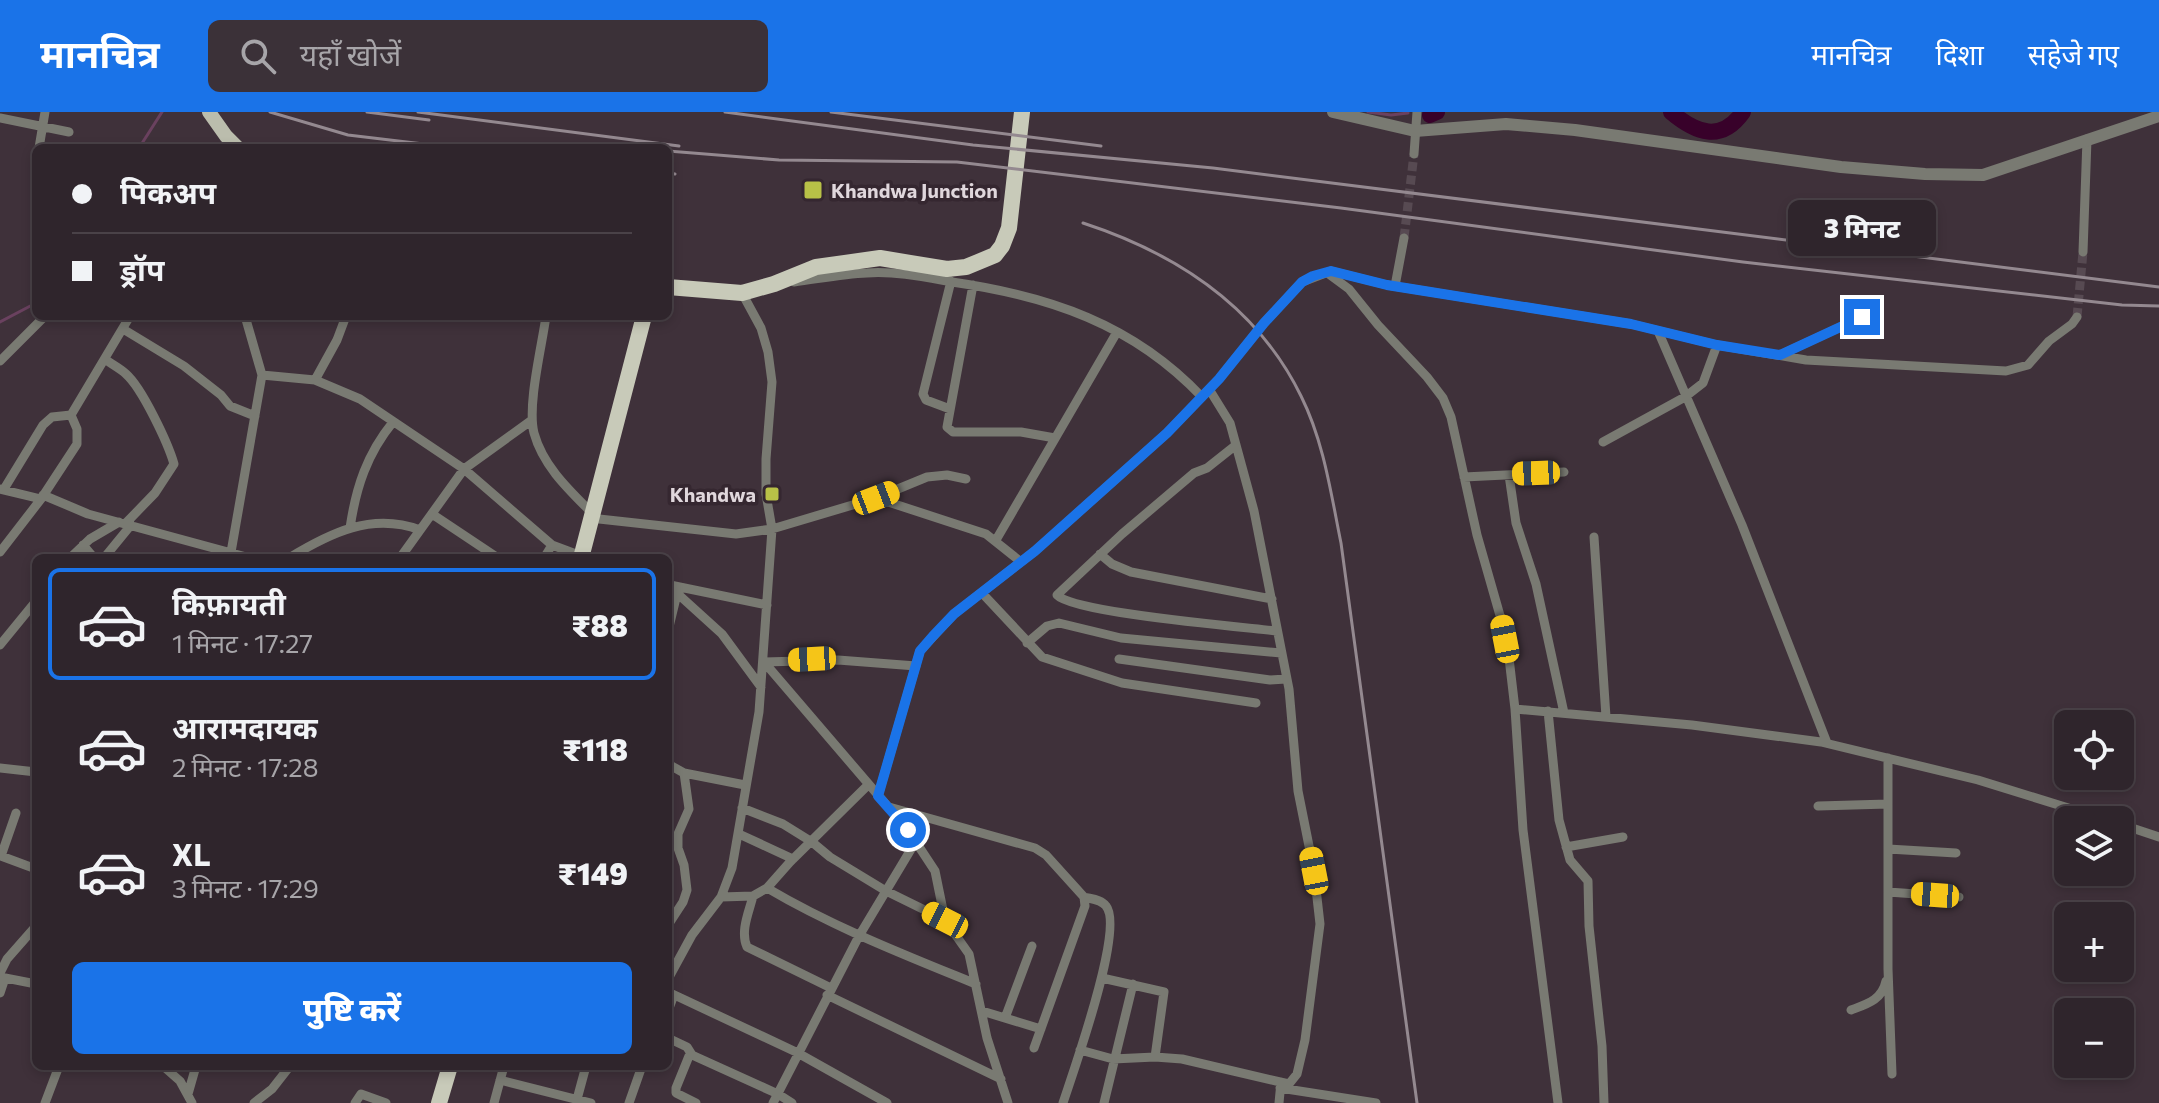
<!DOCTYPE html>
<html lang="hi">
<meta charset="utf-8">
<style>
:root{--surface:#2f252c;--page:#3b3138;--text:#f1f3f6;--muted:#a7a5a9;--line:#4a4248;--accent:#1a73e8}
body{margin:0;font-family:Commissioner,"Noto Sans Devanagari",sans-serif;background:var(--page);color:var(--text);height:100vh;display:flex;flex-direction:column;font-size:30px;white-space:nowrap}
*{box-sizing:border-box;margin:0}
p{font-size:26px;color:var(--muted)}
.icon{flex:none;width:44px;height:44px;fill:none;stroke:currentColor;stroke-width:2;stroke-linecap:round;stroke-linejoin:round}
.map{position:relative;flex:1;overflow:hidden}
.details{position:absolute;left:32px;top:442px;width:640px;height:516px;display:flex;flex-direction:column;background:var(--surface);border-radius:12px;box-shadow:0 4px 12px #0003,0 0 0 2px var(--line)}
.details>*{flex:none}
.hud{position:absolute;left:32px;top:32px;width:640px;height:176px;border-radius:12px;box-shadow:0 4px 12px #0003,0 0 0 2px var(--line);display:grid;align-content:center;height:176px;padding:0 40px;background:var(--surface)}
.tools{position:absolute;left:2054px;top:598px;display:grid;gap:16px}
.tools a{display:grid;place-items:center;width:80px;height:80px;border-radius:12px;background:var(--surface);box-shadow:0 4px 12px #0003,0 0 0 2px var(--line);font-size:40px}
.end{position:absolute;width:36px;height:36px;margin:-18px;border:10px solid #1a73e8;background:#fff;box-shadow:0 0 0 4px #fff}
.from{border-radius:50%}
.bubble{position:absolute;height:56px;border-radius:12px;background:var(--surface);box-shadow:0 4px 12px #0003,0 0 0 2px var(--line);font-size:26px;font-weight:800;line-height:56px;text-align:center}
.car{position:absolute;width:24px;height:48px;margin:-24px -12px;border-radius:10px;box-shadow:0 0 6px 2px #0007;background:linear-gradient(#f5c518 24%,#345 0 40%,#f5c518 0 76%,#345 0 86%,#f5c518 0)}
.hud b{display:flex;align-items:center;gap:28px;height:76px;font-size:30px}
.hud b+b{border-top:2px solid var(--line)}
.hud i{width:20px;height:20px;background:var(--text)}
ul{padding:14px 0 0;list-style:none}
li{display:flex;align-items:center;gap:24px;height:112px;margin:0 16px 12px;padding:0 24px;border:4px solid transparent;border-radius:12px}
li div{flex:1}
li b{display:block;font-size:30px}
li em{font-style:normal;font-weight:800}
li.active{border-color:var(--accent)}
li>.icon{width:72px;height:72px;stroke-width:1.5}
.primary-button{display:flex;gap:16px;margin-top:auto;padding:16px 40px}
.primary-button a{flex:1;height:92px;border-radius:12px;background:var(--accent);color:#fff;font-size:32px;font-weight:800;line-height:92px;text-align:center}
header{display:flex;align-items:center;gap:48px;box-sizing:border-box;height:112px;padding:0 40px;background:var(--accent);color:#fff}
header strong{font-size:38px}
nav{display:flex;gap:44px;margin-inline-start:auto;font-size:28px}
.search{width:560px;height:72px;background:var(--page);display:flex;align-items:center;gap:20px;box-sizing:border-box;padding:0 28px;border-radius:12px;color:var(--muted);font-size:30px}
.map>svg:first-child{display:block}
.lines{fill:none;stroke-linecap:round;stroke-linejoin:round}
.stream{stroke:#6a415f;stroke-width:3}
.river{stroke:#38012a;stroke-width:16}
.minor-tunnel{stroke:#574a52;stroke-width:9;stroke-dasharray:9 4.5;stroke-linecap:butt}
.minor{stroke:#797a72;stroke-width:9}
.tertiary{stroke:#797a72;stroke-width:12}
.primary{stroke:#bbbdad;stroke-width:14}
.trunk{stroke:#c8cab9;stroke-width:16}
.rail{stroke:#948990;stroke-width:3}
.route{stroke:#1a73e8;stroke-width:10}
.poi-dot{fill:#b8c147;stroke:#352730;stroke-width:3}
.labels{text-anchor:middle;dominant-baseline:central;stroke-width:7;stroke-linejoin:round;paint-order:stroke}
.poi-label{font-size:20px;font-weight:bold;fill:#e0d7dc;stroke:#352730;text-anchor:start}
</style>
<header>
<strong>मानचित्र</strong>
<div class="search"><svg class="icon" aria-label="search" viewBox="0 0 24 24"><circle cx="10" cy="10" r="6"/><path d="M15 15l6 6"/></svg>यहाँ खोजें</div>
<nav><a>मानचित्र</a><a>दिशा</a><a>सहेजे गए</a></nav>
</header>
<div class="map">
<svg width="2159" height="991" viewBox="0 0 2159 991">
<rect width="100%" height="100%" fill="#3f313a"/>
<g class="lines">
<path class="stream" d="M1368 0 1391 3 1408 1
M139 36 162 0
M0 210 36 191"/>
<path class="river" d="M1671 0C1696 21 1721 31 1743 0
M1430 3 1437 0"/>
<path class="minor-tunnel" d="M1404 126 1414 42
M2077 205 2083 140"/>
<path class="minor" d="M0 6 69 20
M39 36 45 0
M1414 42 1417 0
M2083 140 2087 27
M1330 163 1349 177 1378 213 1427 265 1443 286 1451 305 1477 423 1501 507 1509 546 1515 597 1523 718 1558 991
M794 170C818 167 842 162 867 161 895 159 924 165 952 170 1049 184 1133 212 1202 285
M973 173 947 315 953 320H1021L1055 326
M1395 174 1404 126
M546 204C542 234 527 293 534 321 543 354 569 378 592 401
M123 217 184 254 221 283 230 294 255 304
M1658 219 1742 413 1827 631
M1780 243 1862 205
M105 247C111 252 120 256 126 262 142 276 168 331 174 352L155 381 125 412
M0 249 45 204
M262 263 315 268 360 287 464 357 552 433 584 445
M315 268 337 228 346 204
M950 297 926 288 923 282 951 169
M71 303 130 204
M1603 330 1685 285 1703 271 1717 233
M1236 333 1207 356 1194 361 1122 422 1057 483C1073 501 1243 515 1277 519
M1509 363 1516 411 1536 472 1564 601
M1464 365 1564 360
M0 377 41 387
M4 377 43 313 52 305 71 303
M43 383 88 402 250 446
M876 386 986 422 1021 450
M432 402 498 446
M590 406 736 422 772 417 876 386 927 365 947 363 966 367
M350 416C356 375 367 342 393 310
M1594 425 1606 605
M996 428 1117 220
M83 433 94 446
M0 440 41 387 77 332V317L71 303
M1100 442 1112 452 1131 460 1272 487
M70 446 90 427 119 410
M104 446 131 413
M230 446 262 263 245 204
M289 446C330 421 372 400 420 418
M400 446 464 357 532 308
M544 446 552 433
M668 473 722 522 761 575
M670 473 767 493
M982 481 1042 545 1122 571 1256 591
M668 519 677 482
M1027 531 1047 514 1059 511 1121 526 1281 541
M0 533 36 489
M1119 547 1270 568 1286 567
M764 550 908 718 935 759 945 808 969 842 987 926 1008 991
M764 550 838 548 916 554
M1515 597 1692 613 1821 630 1978 668 2107 708
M1548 599 1559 708 1570 748 1588 769 1589 814 1602 934 1604 991
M1888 646V857L1892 962
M668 652 684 661 745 673
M0 656 36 660
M878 684 920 539 954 502 1035 439 1167 321 1219 267 1264 211 1302 170 1331 159 1387 173 1631 212 1717 233 1806 248 2006 259 2028 253 2049 229 2072 212 2077 205
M1818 694 1888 692
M889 695 1035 736 1046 743 1084 785 1085 794 1034 936
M742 696 783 712 812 730 830 745 886 779 945 808
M16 701 1 744 36 757
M2120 712 2159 725
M739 722 793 747
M1566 735 1623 725
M1888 737 1956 741
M767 776C833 815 905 843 976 872
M1888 780 1959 785
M753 784C749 800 740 819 747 835L831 876
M721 785 753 784 767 776 790 750 868 673
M668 813 683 790 687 778 684 753 678 736V722L689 697 684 661
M0 861 7 847 36 814
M0 865 36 872
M1102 866 1164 880 1155 945
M668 867 692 823 721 785 732 756 759 600 772 417 766 382V347L772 270 768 240 761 216 742 181
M668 880 796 940 887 991
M0 881 5 866
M827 883 1001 967
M1851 898C1867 892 1882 888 1886 869
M668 899 674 883
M982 899 1041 917
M1005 906 1032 834
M668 926 687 935 692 943
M1080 938 1113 947 1155 945 1182 947 1289 972 1297 962 1305 928 1320 812 1314 759 1298 679 1289 577 1254 399 1230 311 1209 277
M163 954 180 969 192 991
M500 968 591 991
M1280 976 1376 991
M188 982 196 954
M45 991 59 954
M254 991 272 977 290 954
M355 991 361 982 386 991
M494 991 504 954
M576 991 586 954
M629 991 642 954
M696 991 676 981V976L689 944 692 943 778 982 792 991
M773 991 859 824 916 729
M1063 991C1073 960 1125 816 1106 794 1101 787 1091 787 1084 785
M1104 991 1133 872
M1279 991 1281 970"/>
<path class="tertiary" d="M1333 0 1415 19 1506 12 1575 18 1841 55 1925 62 1983 63 2159 4"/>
<path class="primary" d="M209 0 226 24 238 36"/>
<path class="trunk" d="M668 175 742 181 774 172 816 155 880 146 947 157 966 155 995 143 1002 134 1009 116 1022 0
M581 446 644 204
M439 991 450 954"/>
<path class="rail" d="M270 0 348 23 457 36
M367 0 429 8
M418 0 679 34
M725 0 973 33 1213 56 2159 175
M831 0 1101 34
M668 39 779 48 957 50 1341 96 1743 150 2122 193 2159 194
M668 61 675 62
M1083 111C1175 141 1257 194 1301 284 1324 330 1331 382 1341 431L1417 991"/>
</g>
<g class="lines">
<path class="route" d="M908 718 878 684 920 539 933 524 954 502 1035 439 1167 321 1219 267 1264 211 1302 170 1313 164 1331 159 1387 173 1631 212 1717 233 1780 243 1862 205"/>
</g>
<g class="poi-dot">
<rect x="803" y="68" width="20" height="20" rx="4"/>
<rect x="764" y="374" width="16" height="16" rx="4"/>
</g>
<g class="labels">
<g class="poi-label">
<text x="831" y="78">Khandwa Junction</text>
<text x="756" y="382" text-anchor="end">Khandwa</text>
</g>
</g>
</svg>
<div class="tools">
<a><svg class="icon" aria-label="locate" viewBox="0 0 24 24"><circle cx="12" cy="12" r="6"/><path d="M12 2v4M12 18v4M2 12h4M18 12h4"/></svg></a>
<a><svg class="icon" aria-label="layers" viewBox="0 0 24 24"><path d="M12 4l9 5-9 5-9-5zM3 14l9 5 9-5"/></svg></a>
<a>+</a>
<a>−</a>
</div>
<i class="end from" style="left:908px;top:718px"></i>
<i class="end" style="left:1862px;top:205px"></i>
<div class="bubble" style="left:1788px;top:88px;width:148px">3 मिनट</div>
<i class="car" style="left:1536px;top:361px;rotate:268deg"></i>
<i class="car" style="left:876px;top:386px;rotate:69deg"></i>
<i class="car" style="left:1505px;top:527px;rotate:349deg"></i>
<i class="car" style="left:812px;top:547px;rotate:267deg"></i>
<i class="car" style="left:1314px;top:759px;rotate:349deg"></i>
<i class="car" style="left:1935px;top:783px;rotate:274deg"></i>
<i class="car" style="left:945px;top:808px;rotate:297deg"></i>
<div class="hud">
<b><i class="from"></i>पिकअप</b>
<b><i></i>ड्रॉप</b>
</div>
<section class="details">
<ul>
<li class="active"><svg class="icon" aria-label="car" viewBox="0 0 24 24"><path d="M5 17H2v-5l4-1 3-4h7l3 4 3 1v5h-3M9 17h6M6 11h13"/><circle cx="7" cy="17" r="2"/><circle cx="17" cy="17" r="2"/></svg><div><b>किफ़ायती</b><p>1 मिनट · 17:27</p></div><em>₹88</em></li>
<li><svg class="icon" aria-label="car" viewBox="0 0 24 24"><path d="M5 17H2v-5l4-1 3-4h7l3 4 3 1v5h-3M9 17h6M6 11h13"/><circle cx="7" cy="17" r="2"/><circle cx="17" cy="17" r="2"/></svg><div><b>आरामदायक</b><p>2 मिनट · 17:28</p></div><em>₹118</em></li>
<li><svg class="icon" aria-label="car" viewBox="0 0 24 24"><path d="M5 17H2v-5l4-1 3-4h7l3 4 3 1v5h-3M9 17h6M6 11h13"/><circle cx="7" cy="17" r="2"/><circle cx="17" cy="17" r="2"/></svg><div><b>XL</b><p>3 मिनट · 17:29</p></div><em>₹149</em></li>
</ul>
<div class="primary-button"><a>पुष्टि करें</a></div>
</section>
</div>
